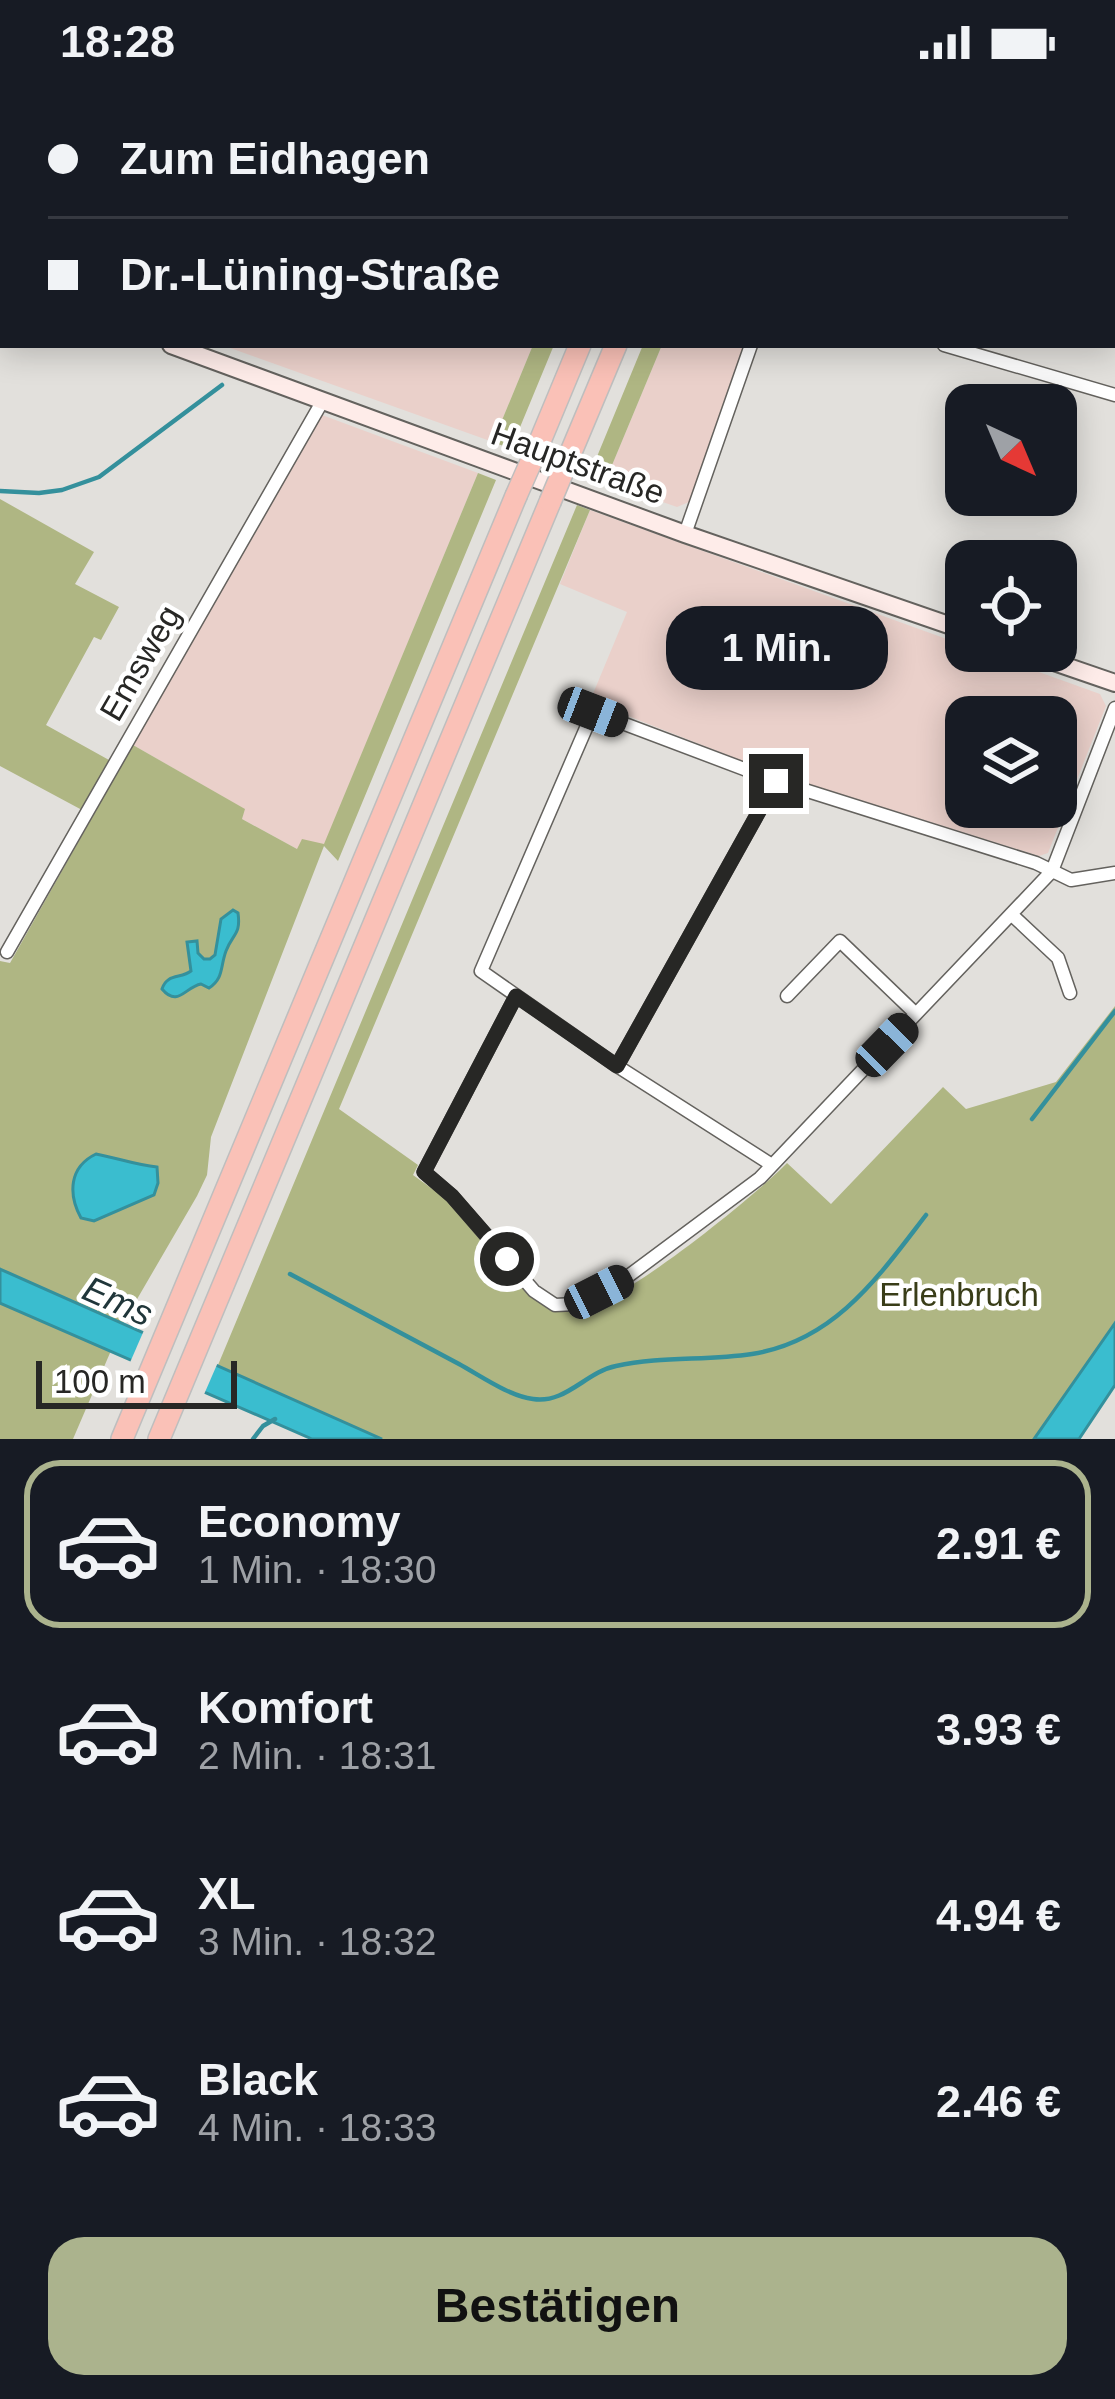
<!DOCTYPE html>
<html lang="de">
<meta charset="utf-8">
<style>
:root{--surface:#171b24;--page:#20242c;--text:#f1f3f6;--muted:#9ea1a6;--line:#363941;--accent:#abb38d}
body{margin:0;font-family:Arial,sans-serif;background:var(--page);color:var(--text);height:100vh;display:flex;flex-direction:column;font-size:45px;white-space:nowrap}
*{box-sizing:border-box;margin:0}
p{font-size:39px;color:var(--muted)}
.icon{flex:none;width:66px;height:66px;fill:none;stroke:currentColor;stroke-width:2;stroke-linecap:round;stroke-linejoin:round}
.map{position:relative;height:1355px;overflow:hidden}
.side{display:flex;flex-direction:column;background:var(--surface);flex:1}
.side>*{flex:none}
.hud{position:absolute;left:0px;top:0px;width:1116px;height:264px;box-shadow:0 6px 30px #0003;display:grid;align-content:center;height:264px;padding:0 48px;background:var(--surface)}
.needle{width:78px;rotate:136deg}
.controls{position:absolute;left:945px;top:300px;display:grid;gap:24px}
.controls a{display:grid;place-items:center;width:132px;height:132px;border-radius:24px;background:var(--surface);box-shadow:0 6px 30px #0003;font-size:60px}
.scale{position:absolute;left:36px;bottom:30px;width:201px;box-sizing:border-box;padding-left:12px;border:6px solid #272725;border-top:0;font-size:33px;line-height:42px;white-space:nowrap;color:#272725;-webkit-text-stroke:9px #fff;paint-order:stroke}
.end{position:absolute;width:54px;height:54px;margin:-27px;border:15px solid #272725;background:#fff;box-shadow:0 0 0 6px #fff}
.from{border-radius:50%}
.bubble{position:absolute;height:84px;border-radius:36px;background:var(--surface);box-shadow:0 6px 30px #0003;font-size:39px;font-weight:700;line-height:84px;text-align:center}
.car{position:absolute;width:36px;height:72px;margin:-36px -18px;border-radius:15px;box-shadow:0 0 9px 3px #0007;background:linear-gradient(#222 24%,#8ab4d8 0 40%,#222 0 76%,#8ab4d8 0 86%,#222 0)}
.hud b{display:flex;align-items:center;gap:42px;height:114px;font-size:45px}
.hud b+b{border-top:3px solid var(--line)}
.hud i{width:30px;height:30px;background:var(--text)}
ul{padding:21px 0 0;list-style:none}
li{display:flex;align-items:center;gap:36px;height:168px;margin:0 24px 18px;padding:0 24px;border:6px solid transparent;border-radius:36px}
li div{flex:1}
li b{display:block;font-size:45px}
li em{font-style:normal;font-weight:700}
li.on{border-color:var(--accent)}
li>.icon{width:108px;height:108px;stroke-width:1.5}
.button{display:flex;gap:24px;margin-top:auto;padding:24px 48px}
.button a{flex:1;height:138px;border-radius:36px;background:var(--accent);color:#111;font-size:48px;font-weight:700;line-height:138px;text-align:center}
.status{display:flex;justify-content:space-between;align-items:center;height:84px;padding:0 60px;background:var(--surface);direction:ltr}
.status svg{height:33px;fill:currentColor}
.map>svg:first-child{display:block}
.commercial{fill:#ead0ca;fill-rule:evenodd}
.green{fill:#afb683}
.water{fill:#3abdcf;stroke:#34909c;stroke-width:3}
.pier{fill:#e2e0dc}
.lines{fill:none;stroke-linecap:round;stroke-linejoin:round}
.stream{stroke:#34909c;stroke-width:4.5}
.street-casing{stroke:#64625e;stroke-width:15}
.secondary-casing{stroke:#64625e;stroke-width:20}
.highway-casing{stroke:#bebebe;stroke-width:24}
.street{stroke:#fff;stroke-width:12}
.secondary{stroke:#feece9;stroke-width:16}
.highway{stroke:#fac1b7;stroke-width:21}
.highway-bridge-casing{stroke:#bebebe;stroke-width:24;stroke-linecap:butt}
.highway-bridge{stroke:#fac1b7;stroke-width:21}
.route{stroke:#272725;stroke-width:15}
.labels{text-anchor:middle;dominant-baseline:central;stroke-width:9;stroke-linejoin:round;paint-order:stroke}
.street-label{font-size:33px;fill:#272725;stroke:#fff}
.park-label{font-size:33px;fill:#393d18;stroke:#fff}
.water-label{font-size:36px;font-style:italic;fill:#20363a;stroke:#fff}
</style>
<div class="status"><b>18:28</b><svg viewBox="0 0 49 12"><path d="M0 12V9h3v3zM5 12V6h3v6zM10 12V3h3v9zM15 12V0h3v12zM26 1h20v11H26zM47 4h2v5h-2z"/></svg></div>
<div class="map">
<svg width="1115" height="1355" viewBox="0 0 1115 1355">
<rect width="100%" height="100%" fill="#e2e0dc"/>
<path class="commercial" d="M20 0H409L408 3H19Z
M222 261H533L493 358Z
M662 261H744L689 418 677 423 605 398Z
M322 331 478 389 324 761 297 765 242 735 244 725 133 661Z
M590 426 966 562V567H981L1100 610 1106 622 1048 769 1039 772 773 689 590 617 627 528 560 500ZM966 633H1056V723H966Z"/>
<path class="green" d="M409 0H663L662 3H408Z
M533 261H554L511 365 493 358Z
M643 261H662L605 398 589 392Z
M478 389 496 396 338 777 324 762 211 1053 207 1091 197 1112 122 1241 73 1355H0V877L10 879 133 661 245 725 242 735 297 765 302 755 324 760Z
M0 415 94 468 75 500 119 523 101 556 94 553 46 641 109 676 82 726 0 682Z
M577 421 590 426 339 1025 418 1081 413 1091 449 1117 552 1226C561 1226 571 1228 580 1226 623 1219 755 1112 787 1079L831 1120 943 1003 966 1025 1056 998 1115 922V1273L1053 1355H351L244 1293 218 1281Z"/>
<path class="water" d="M233 826 238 829C241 851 233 849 226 867 220 883 224 894 209 904L201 900C185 903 178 924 162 905 167 889 181 895 191 887L187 858 197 857 198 869 204 875H210L215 871 221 835Z
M96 1070C117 1074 136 1081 157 1083L158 1099 154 1111 94 1137 81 1134C68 1110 69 1083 96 1070Z
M0 1185 382 1355H312L0 1219Z
M1115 1239V1301L1079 1355H1034Z"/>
<path class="pier" d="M145 1244 219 1276 202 1315 128 1283Z"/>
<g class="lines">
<path class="stream" d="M0 407 39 409 62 406 99 393 222 301
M1032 1035 1115 927
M290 1190C346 1220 403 1250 459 1280 481 1292 509 1312 533 1315 566 1320 586 1288 616 1282 661 1272 707 1277 752 1270 835 1257 879 1192 926 1131
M253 1355 263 1342 275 1335"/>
<g class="street-casing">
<path id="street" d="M312 3 313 0
M830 3 831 0
M1020 3 1021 0
M0 18 3 11
M944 261 1115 311
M685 450 751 261
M1011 830 1058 874 1070 909
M7 868 322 318
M516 912 424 1088 452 1112 534 1207 555 1221 576 1220 623 1196 760 1094 1052 787 1115 624
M787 912 840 857 916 930
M617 982 776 697
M772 1081 617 982 481 887 593 628 776 697 1036 779 1071 796 1115 789"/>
</g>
<g class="secondary-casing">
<path id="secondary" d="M0 199 3 200
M171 261 685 450 966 547
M1022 567 1115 599"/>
</g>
<g class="highway-casing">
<path id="highway" d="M688 3 689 0
M723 3 725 0
M538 362 580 261
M566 380 616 261
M122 1355 516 412
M159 1355 550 418"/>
</g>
<use href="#street" class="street"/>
<use href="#secondary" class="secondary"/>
<use href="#highway" class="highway"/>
<g class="highway-bridge-casing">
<path id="highway-bridge" d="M516 412 538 362
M550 418 566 380"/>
</g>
<use href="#highway-bridge" class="highway-bridge"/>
</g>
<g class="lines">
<path class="route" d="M507 1175 452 1112 424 1088 516 912 617 982 776 697"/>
</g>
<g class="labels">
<g class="street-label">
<text transform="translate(578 379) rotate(20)">Hauptstraße</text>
<text transform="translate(140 579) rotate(-60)">Emsweg</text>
</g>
<g class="park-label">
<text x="959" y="1210">Erlenbruch</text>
</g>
<g class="water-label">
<text transform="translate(118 1217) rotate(24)">Ems</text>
</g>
</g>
</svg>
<div class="controls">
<a><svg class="needle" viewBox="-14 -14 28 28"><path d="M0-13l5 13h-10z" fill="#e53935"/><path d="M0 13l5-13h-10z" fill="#9ea1a6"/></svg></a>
<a><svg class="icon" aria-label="locate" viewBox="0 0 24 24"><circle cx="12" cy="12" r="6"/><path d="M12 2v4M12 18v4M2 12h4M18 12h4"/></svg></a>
<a><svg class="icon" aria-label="layers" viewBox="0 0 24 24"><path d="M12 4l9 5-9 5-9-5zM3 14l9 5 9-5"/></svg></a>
</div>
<div class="scale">100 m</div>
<i class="end from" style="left:507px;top:1175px"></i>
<i class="end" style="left:776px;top:697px"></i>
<div class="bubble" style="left:666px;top:522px;width:222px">1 Min.</div>
<i class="car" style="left:593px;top:628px;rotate:111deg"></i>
<i class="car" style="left:887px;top:961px;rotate:44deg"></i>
<i class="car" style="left:599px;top:1208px;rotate:63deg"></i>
<div class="hud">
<b><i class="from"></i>Zum Eidhagen</b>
<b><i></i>Dr.-Lüning-Straße</b>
</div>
</div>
<section class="side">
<ul>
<li class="on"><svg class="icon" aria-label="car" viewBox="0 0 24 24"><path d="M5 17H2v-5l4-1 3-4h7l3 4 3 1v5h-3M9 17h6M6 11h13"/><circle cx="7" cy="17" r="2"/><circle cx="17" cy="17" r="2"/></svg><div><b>Economy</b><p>1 Min. · 18:30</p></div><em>2.91 €</em></li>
<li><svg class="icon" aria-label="car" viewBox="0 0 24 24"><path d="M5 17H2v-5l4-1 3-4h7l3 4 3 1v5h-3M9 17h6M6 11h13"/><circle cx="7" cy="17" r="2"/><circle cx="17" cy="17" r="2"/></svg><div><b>Komfort</b><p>2 Min. · 18:31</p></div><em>3.93 €</em></li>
<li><svg class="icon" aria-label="car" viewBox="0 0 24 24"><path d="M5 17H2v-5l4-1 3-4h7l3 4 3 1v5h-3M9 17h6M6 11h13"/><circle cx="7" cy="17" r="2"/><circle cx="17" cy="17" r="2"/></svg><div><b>XL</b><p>3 Min. · 18:32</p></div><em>4.94 €</em></li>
<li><svg class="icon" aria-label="car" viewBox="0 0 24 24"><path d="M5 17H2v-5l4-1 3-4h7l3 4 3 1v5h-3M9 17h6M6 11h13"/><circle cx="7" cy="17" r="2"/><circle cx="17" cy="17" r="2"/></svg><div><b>Black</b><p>4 Min. · 18:33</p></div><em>2.46 €</em></li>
</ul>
<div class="button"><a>Bestätigen</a></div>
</section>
